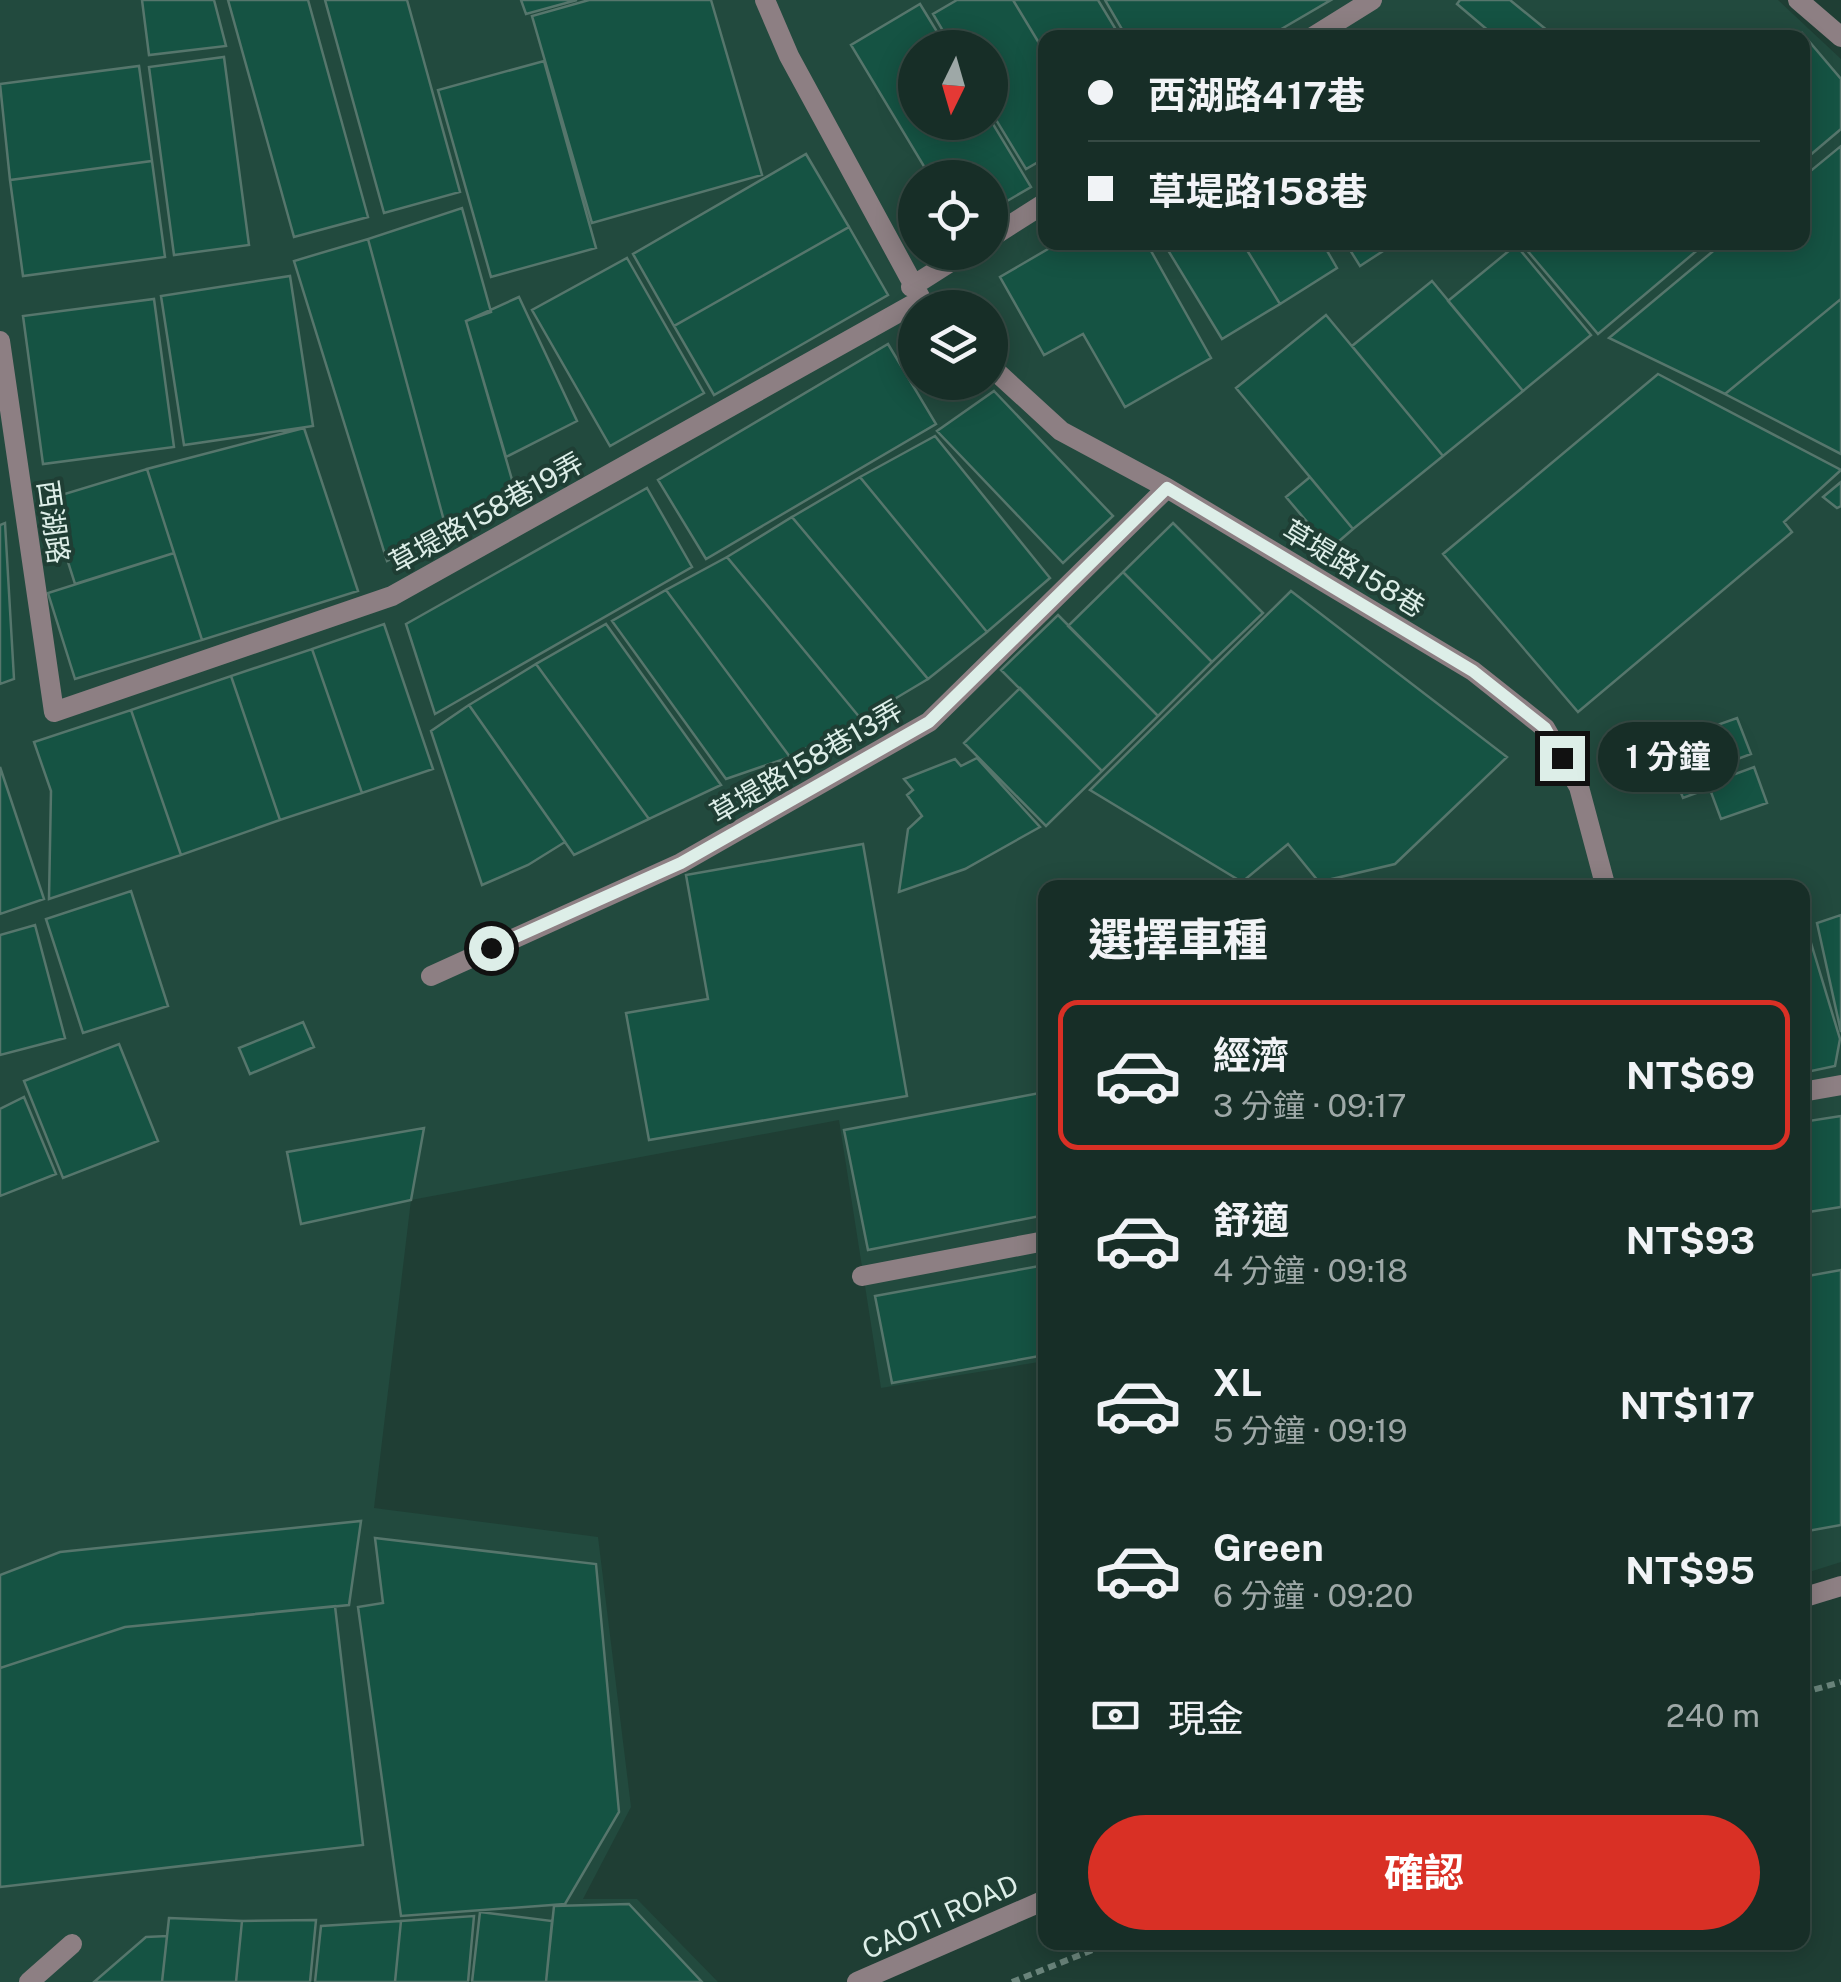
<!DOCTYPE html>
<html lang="zh-TW">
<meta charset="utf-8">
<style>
:root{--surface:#172e27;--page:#243a33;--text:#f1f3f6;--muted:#9ea8a7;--line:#364a44;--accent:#d93025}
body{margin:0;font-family:"Public Sans","Noto Sans TC",sans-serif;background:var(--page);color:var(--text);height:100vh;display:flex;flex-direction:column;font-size:38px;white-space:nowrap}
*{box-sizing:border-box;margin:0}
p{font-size:32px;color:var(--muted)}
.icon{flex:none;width:55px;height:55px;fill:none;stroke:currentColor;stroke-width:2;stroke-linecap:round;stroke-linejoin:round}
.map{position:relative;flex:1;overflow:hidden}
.panel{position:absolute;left:1038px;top:880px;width:772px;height:1070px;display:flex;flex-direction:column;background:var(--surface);border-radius:20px;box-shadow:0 5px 25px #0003,0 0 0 2px var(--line)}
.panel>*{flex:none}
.top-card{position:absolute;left:1038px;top:30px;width:772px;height:220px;border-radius:20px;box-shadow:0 5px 25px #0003,0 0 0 2px var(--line);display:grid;align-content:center;height:220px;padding:0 50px;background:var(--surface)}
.needle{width:65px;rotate:185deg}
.buttons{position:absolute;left:898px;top:30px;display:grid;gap:20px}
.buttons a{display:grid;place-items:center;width:110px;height:110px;border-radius:50%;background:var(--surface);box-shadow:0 5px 25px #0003,0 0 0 2px var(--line);font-size:50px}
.end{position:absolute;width:45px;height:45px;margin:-22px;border:12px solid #ddeee8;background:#111;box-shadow:0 0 0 5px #111}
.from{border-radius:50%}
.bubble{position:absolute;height:70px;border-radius:35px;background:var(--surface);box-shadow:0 5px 25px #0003,0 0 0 2px var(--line);font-size:32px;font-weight:700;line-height:70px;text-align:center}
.top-card b{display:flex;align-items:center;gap:35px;height:95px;font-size:38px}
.top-card b+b{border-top:2px solid var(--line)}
.top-card i{width:25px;height:25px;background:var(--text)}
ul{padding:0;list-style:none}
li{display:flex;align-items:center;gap:30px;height:150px;margin:0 20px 15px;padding:0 30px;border:5px solid transparent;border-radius:20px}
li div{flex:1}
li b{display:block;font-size:38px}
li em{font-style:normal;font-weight:700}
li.selected{border-color:var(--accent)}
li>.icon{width:90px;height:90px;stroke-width:1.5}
h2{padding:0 50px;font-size:45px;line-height:120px}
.pay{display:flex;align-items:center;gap:25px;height:110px;padding:0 50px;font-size:38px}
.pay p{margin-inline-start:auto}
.action{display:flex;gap:20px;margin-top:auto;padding:20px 50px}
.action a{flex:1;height:115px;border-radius:60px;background:var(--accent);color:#fff;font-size:40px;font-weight:700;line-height:115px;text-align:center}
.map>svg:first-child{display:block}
.built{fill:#224a3e;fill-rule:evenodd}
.building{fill:#155343;stroke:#56766c;stroke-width:2.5}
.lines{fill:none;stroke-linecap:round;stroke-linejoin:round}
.path{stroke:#6a847b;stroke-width:6;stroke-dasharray:8 5;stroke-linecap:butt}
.minor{stroke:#8d7f83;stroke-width:20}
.route{stroke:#ddeee8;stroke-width:12}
.labels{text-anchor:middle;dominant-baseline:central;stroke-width:8;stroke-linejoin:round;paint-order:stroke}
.street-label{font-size:28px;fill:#ddeee8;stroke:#1f3e34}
</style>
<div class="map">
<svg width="1841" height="1982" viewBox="0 0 1841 1982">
<rect width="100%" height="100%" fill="#1f3e34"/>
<path class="built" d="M0 0H1778L1841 59V1562L1803 1574 1802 888H1045V1361L881 1388 839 1120 411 1200 374 1508 598 1537 631 1807 583 1899H637L718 1982H0ZM1045 38H1802V242H1045ZM915 48H990V122H915ZM915 178H990V252H915ZM915 308H990V382H915Z"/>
<path class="building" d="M142 0H214L226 46 149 55Z
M228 0H308L368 217 294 237Z
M325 0H407L460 192 384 213Z
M521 0H577L526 14Z
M589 0H711L762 175 592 223 532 16Z
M957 0H1013L1045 53V158L1026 169 990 110V48H953L933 14Z
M1013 0H1098L1121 38H1045V53Z
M1105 0H1331L1266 38H1127Z
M1460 0H1510L1548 31 1543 38H1497L1457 4Z
M920 4 947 48H915V122L990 119 1031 187 990 211V178H931L851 45Z
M1802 33 1841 79V129L1802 162V38H1797Z
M224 57 249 245 174 255 149 67Z
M544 61 596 248 491 277 438 90Z
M139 66 152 161 10 180 0 84Z
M1841 146V299L1725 394 1609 338 1724 242H1802V178Z
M806 154 849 227 674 326 633 254Z
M152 161 165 257 23 276 10 180Z
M462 208 491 312 466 321 517 497 447 532 368 239Z
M849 227 888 295 714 395 674 326Z
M368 239 447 532 387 561 294 261Z
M1060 242H1146L1211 358 1125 407 1083 334 1044 355 1000 277Z
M1163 242H1242L1280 304 1222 339Z
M1242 242H1322L1337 268 1280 304Z
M1345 242H1397L1360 266Z
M1520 242H1707L1598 334Z
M1516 245 1591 335 1523 391 1448 301Z
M627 258 704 393 610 446 532 310Z
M290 276 313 426 184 445 161 296Z
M1432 281 1523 391 1443 456 1352 346Z
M519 297 577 421 506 457 466 321Z
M154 299 174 447 43 464 23 316Z
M1841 299V454L1725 394Z
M1326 315 1443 456 1353 529 1236 388Z
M888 344 936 424 706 559 658 480Z
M1658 374 1841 470 1784 522 1792 532 1578 712 1443 554Z
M994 391 1113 516 1063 563 937 431Z
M304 428 358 591 202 640 147 469Z
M935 436 1050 578 987 632 860 477Z
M147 469 174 553 75 584 48 499Z
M860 477 987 632 928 679 792 517Z
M1310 477 1353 529 1330 549 1286 497Z
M1841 482V506L1837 508 1823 497Z
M647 488 692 567 435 714 406 624Z
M792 517 928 679 861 719 727 557Z
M5 523 14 679 0 684V525Z
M1173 523 1263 613 1212 662 1123 572Z
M174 553 202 640 75 679 48 593Z
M727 557 861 719 790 757 666 590Z
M1123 572 1212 662 1158 716 1068 626Z
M666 590 790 757 726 779 612 621Z
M1291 591 1507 757 1395 864 1319 882 1288 844 1242 882 1090 790Z
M1058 615 1158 716 1102 771 1001 670Z
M384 624 433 769 362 793 312 649Z
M606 624 721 785 649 819 536 664Z
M312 649 362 793 280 820 231 676Z
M536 664 649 819 574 855 469 705Z
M231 676 280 820 181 855 131 710Z
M1020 688 1102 771 1046 826 964 743Z
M469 705 565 842 528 865 482 885 431 731Z
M131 710 181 855 49 899 51 791 34 742Z
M1737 718 1751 754 1700 773 1686 736Z
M977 758 1040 827 965 869 899 892 908 829 922 816 907 795 913 790 904 779 955 759 961 766Z
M0 767 44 899 0 914Z
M1754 767 1767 803 1721 819 1708 784Z
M1692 774 1699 792 1683 798 1676 780Z
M863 844 907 1096 649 1140 626 1013 708 999 686 875Z
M131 891 168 1006 83 1033 46 919Z
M1841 915V1032L1817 923Z
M35 925 65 1038 0 1055V935Z
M1808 933 1840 1039 1835 1066 1802 1073V934Z
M303 1022 314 1047 250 1074 239 1048Z
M119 1044 158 1141 63 1178 24 1081Z
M1045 1092V1215L868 1250 844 1130Z
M24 1097 56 1174 0 1196V1109Z
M1841 1116V1207L1802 1213V1122Z
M424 1128 411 1200 301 1224 287 1152Z
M1045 1265V1355L892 1383 875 1296Z
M1841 1270V1525L1802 1532V1277Z
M361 1521 349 1605 125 1627 0 1668V1575L60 1552Z
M375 1538 596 1564 619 1812 565 1904 401 1916 358 1607 383 1603Z
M335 1606 363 1845 0 1887V1668L125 1627Z
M629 1904 702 1982H546L554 1906Z
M480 1912 552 1921 546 1982H472Z
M474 1916 468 1982H395L401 1921Z
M169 1918 242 1921 236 1982H162Z
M316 1920 310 1982H236L242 1921Z
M401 1921 395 1982H315L321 1926Z
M167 1936 162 1982H94L146 1937Z"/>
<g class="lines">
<path class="path" d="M1802 1693 1841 1682
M1012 1982 1113 1942"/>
<path class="minor" d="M765 0 789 56 926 308
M1798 0 1841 37
M1311 38 1372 0
M990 238 1045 203
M911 287 966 252
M0 341 54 712 392 596 919 301
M990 366 1061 431 1167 488 1473 671 1545 728 1579 787 1606 888
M431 976 681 863 929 722 1167 488
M1802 1092 1841 1085
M862 1276 1045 1241
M1802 1598 1841 1586
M29 1982 72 1944
M857 1982 1045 1900"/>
</g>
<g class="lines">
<path class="route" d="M491 948 681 863 929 722 1167 488 1473 671 1545 728 1562 758"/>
</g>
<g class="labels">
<g class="street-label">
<text transform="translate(486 512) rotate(-29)">草堤路158巷19弄</text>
<text transform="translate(54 522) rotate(82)">西湖路</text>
<text transform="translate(1354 568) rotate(31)">草堤路158巷</text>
<text transform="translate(806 761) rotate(-30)">草堤路158巷13弄</text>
<text transform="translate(940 1916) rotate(-24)">CAOTI ROAD</text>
</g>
</g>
</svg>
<div class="buttons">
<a><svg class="needle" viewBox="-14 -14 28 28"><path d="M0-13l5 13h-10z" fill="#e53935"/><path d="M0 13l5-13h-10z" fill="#9ea8a7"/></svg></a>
<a><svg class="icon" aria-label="locate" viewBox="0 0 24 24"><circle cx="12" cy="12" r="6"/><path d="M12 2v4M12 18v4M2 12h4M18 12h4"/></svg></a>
<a><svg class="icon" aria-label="layers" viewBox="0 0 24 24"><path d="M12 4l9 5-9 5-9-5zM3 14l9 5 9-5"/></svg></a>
</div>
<i class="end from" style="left:491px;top:948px"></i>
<i class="end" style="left:1562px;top:758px"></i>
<div class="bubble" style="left:1598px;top:722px;width:140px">1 分鐘</div>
<div class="top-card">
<b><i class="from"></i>西湖路417巷</b>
<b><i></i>草堤路158巷</b>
</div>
<section class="panel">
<h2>選擇車種</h2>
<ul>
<li class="selected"><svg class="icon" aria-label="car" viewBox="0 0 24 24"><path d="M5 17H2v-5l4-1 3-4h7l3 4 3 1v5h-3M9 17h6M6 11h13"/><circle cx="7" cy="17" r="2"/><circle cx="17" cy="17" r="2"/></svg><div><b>經濟</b><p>3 分鐘 · 09:17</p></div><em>NT$69</em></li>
<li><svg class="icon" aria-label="car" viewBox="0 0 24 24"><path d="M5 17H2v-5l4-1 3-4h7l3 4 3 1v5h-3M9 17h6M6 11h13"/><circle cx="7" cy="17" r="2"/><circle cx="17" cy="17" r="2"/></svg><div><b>舒適</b><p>4 分鐘 · 09:18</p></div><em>NT$93</em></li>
<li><svg class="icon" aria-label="car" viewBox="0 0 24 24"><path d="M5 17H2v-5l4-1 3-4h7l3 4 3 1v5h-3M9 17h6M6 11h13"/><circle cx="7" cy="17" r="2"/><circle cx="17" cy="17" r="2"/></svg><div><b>XL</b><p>5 分鐘 · 09:19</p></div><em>NT$117</em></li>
<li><svg class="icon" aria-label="car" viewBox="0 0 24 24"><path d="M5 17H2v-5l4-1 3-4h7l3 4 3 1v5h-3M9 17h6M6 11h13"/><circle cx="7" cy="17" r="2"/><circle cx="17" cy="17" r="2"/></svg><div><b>Green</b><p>6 分鐘 · 09:20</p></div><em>NT$95</em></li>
</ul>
<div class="pay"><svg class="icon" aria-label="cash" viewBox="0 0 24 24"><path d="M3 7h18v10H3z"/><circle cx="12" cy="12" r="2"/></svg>現金<p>240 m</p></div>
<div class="action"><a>確認</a></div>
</section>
</div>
